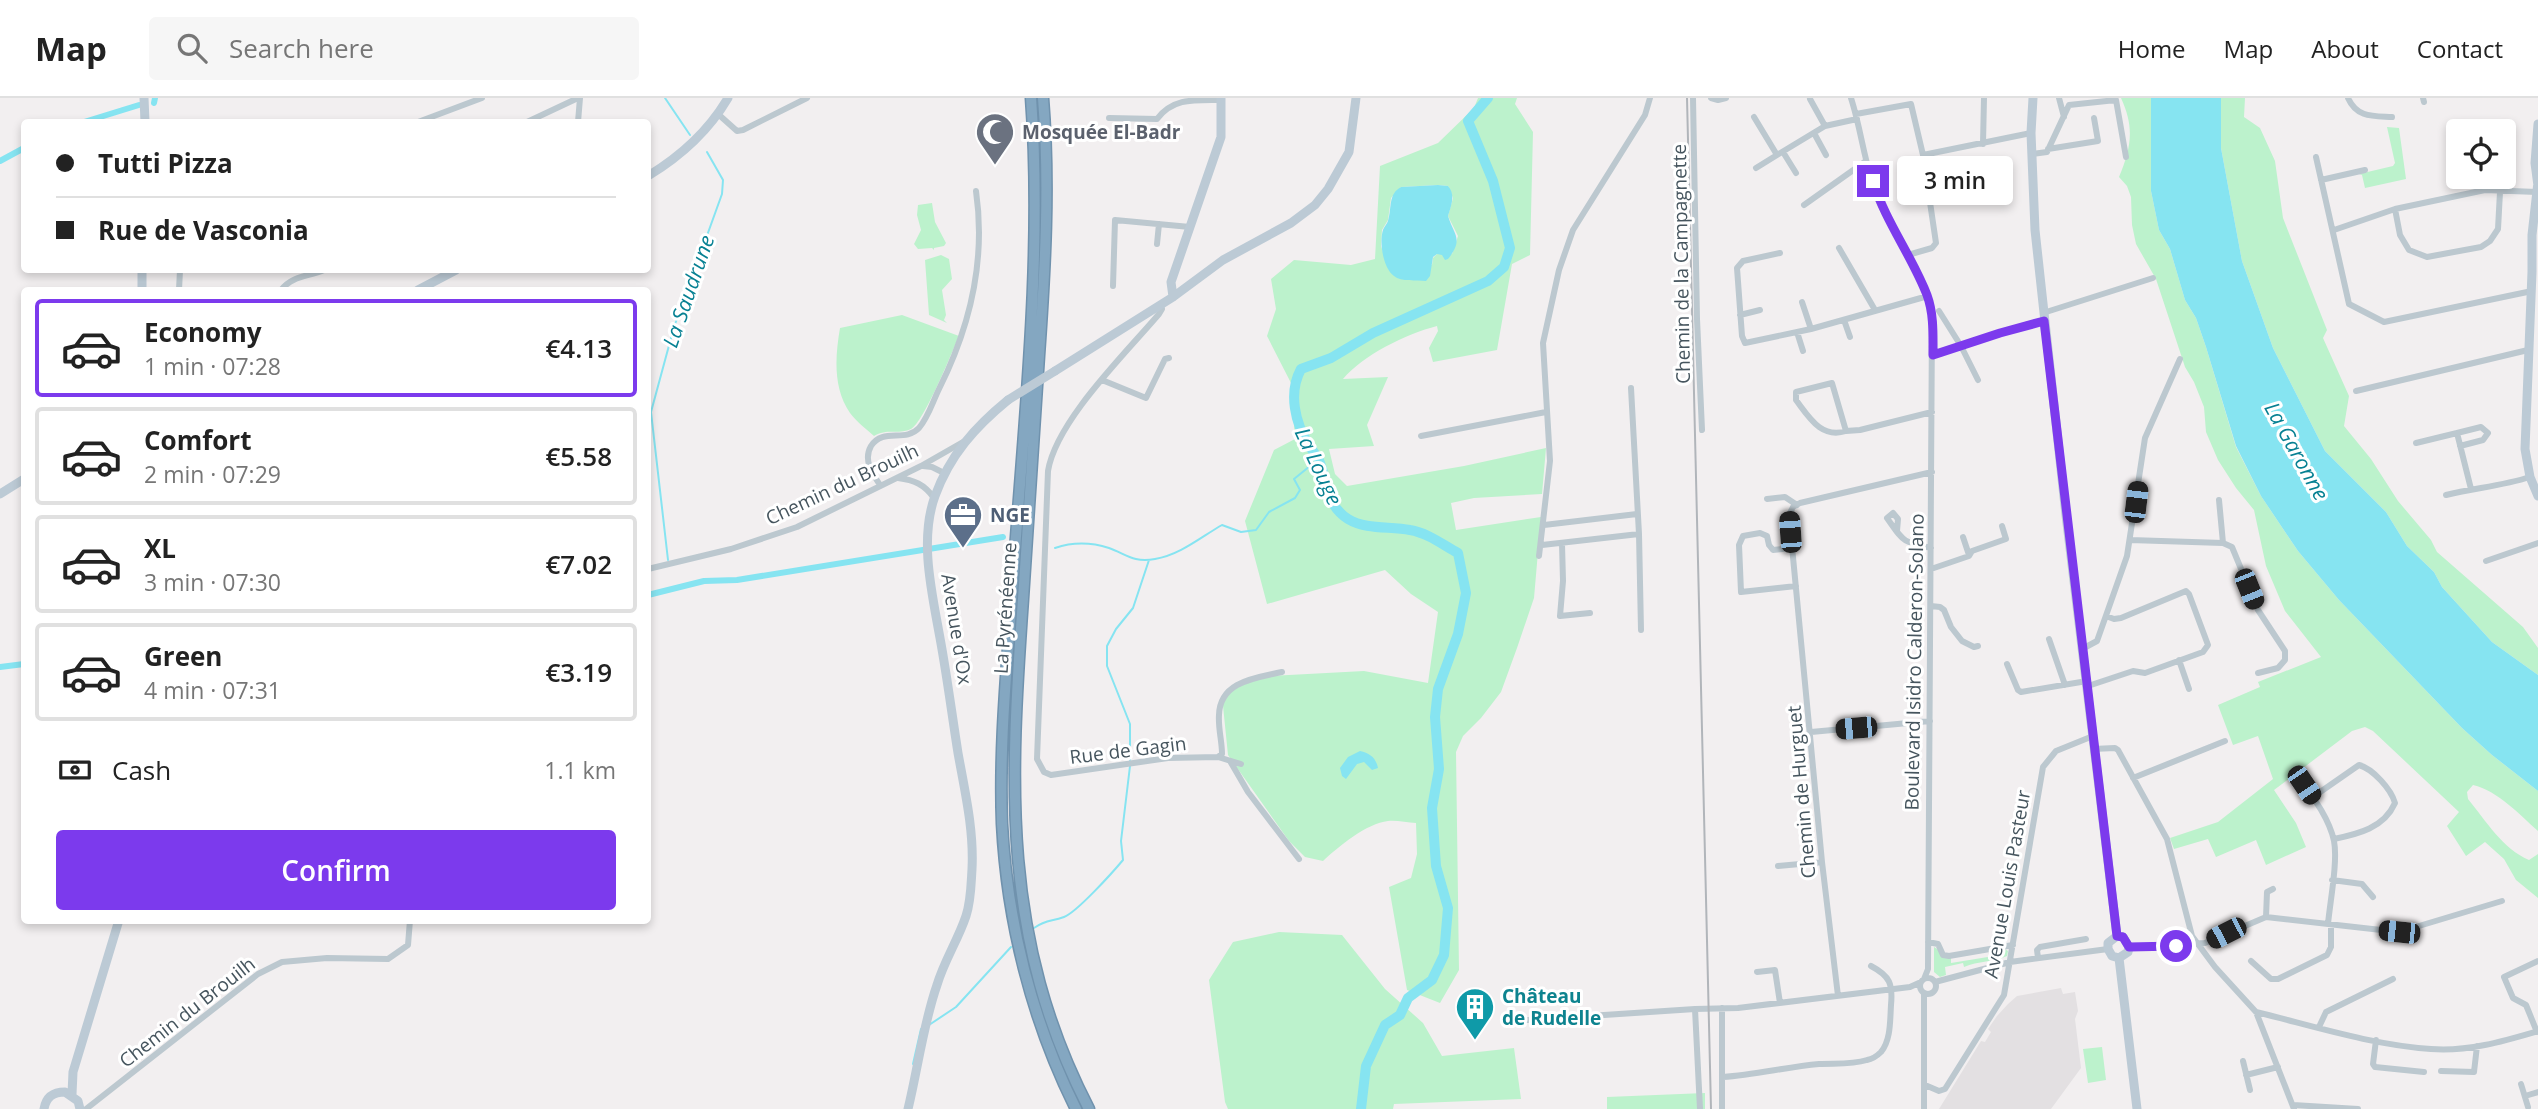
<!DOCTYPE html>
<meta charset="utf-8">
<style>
:root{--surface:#fff;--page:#f6f6f6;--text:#222;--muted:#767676;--line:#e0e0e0;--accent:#7c3aed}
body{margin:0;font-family:"Open Sans",sans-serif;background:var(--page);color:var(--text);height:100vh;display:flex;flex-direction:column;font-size:26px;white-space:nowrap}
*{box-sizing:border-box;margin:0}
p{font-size:23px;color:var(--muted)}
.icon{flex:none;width:38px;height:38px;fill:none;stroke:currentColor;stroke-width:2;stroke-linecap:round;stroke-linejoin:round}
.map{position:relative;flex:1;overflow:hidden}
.drawer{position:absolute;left:21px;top:189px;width:630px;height:637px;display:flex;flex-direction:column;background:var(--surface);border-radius:7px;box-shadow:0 4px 10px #0003}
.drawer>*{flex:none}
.banner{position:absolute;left:21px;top:21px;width:630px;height:154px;border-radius:7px;box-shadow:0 4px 10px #0003;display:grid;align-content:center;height:154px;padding:0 35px;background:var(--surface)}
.buttons{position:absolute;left:2446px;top:21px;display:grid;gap:14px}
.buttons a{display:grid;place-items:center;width:70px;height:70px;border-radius:7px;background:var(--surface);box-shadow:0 4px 10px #0003;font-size:35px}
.end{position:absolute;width:32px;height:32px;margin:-16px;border:9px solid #7c3aed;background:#fff;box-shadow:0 0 0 4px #fff}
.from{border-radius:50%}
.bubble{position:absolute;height:49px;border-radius:7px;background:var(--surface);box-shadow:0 4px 10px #0003;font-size:23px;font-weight:600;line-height:49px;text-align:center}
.car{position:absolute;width:21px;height:42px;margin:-21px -10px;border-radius:9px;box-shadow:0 0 5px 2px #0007;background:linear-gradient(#222 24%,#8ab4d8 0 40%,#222 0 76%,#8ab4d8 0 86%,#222 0)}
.banner b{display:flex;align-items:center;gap:24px;height:66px;font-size:26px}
.banner b+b{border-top:2px solid var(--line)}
.banner i{width:18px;height:18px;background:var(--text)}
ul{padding:12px 0 0;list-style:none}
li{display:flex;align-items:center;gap:21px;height:98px;margin:0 14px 10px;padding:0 21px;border:4px solid var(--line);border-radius:7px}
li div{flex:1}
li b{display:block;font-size:26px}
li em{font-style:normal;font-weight:600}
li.active{border-color:var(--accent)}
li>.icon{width:63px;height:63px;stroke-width:1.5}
.pay{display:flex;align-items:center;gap:18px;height:77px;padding:0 35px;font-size:26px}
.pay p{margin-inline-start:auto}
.primary-button{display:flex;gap:14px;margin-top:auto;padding:14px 35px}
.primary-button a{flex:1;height:80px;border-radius:7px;background:var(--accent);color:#fff;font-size:28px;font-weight:600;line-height:80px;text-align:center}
header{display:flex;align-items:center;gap:42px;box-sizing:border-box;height:98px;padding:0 35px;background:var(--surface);border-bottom:2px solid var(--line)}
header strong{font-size:33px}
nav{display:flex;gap:38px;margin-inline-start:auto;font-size:24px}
.search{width:490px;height:63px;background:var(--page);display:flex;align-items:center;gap:18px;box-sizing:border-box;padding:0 24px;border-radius:7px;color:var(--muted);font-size:26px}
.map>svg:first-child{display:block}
.education{fill:#e3e0e2}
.green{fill:#bcf2cc;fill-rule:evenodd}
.water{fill:#86e4f1}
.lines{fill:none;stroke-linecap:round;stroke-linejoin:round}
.stream{stroke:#86e4f1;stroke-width:2}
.canal{stroke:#86e4f1;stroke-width:6}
.river{stroke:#86e4f1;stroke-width:10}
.highway-casing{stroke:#7092ad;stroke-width:13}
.street{stroke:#bcc8cf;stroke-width:6}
.secondary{stroke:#bccad5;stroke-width:9}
.highway{stroke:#84a7c1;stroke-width:10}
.rail{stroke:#b1b5ba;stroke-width:2}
.secondary-bridge{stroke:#bccad5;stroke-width:9}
.route{stroke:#7c3aed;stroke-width:9}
.labels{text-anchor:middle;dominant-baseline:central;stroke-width:6;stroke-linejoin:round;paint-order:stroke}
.worship-label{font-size:19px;font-weight:bold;fill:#5b616d;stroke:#fff;text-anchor:start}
.street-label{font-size:19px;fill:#46555e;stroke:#fff}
.service-label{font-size:19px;font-weight:bold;fill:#4e5e75;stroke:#fff;text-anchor:start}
.culture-label{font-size:19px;font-weight:bold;fill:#0d838f;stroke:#fff;text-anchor:start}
.water-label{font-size:21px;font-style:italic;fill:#078193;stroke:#fff}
</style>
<header>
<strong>Map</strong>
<div class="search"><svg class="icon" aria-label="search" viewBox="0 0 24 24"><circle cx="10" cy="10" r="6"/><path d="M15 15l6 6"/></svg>Search here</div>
<nav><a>Home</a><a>Map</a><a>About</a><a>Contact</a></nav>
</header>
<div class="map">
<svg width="2538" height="1011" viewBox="0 0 2538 1011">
<rect width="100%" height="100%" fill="#f2eff0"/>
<path class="education" d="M2061 890 2063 896 2075 894 2078 913 2075 921 2081 970 2051 1011H1939L1981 943 1985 944 1991 934 1988 931 1997 918 2008 906 2017 898Z"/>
<path class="green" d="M1478 0H1517L1515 6 1533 34 1530 157 1512 166 1497 252 1433 264 1429 250 1438 233 1437 228C1406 236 1363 257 1343 281L1388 279 1367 327 1374 348 1329 351 1335 376 1347 388 1464 368 1546 350 1542 396 1474 400 1451 405 1456 432 1541 419 1534 500 1517 550 1501 594 1481 620 1463 638 1456 654 1459 872 1440 905 1407 892 1389 789 1411 780 1417 756 1416 725C1407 725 1397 722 1388 723 1367 725 1338 749 1323 763L1305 759 1289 743 1228 657 1222 598 1249 579 1364 573 1428 585 1438 514 1411 496 1385 472 1267 506 1245 423 1274 352 1295 341 1291 285 1267 238 1276 211 1271 181 1294 162 1351 167 1375 161 1380 68 1438 45 1474 10ZM1438 87 1448 88 1453 100 1448 118 1458 138 1452 156H1437L1433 160 1432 167 1389 172 1381 148 1382 132 1388 122 1391 100 1401 89Z
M2121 0H2151V93L2159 132 2170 151 2185 202 2196 220 2206 249 2236 349 2261 398 2298 453 2339 502 2462 630 2492 657 2538 693V733C2519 716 2498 693 2473 687L2467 694 2468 701C2486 723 2503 751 2529 762L2538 756V800L2516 782 2504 761 2485 744 2466 758 2447 728 2459 714 2373 633 2365 629 2352 633 2274 692 2296 725 2306 749 2266 767 2256 742 2216 759 2208 741 2174 751 2170 740 2218 724 2273 681 2258 638 2233 647 2218 607 2260 589 2258 584 2321 559 2285 513 2266 468 2254 412 2236 390 2218 362 2206 334 2204 309 2194 284 2185 269 2156 181 2136 146 2132 127 2131 99 2127 88 2119 79C2131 50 2135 30 2121 0Z
M2221 0H2245L2244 19 2260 30 2275 63 2283 120 2327 232 2323 240 2349 298 2344 328 2371 361 2398 403 2431 442 2437 454 2523 529 2538 550V577L2492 544 2442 489 2434 474 2407 448 2386 414 2325 353 2273 250 2242 163 2221 50Z
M2387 29 2399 30 2406 81 2365 90 2362 77 2359 76 2393 68 2395 65Z
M932 105 935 124 946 145 944 148 934 150V152L932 150 918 151 914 146 921 132 917 117 918 107Z
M941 157 949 161 952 181 942 192 946 217 944 222 947 225 929 217 925 162Z
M902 217 959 238C952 254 924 324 911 331 899 337 886 330 874 338 866 331 856 323 850 315 833 290 835 259 840 230Z
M1279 834 1342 837 1385 891 1423 925 1442 958 1514 950 1521 1001 1394 1006 1393 1011H1228L1225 1004 1209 882 1233 844Z
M1934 849 1951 860V865L2000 857 2005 851 2008 853 2007 858C1994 864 1978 863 1964 869L1963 865 1945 869 1946 877 1940 879 1934 874Z
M2102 949 2106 982 2088 985 2083 951Z
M1705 995V1011H1607V999Z"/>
<path class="water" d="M2151 0H2221V50L2242 163 2273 250 2325 353 2386 414 2407 448 2434 474 2442 489 2492 544 2538 577V693L2492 657 2462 630 2339 502 2298 453 2261 398 2236 348 2206 249 2196 220 2185 202 2170 151 2159 132 2151 93Z
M1438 87 1448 88C1456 97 1451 108 1448 118 1454 137 1464 141 1448 161L1445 162 1442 157 1437 156 1433 159 1430 178 1426 183C1417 182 1401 184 1394 178 1383 170 1379 144 1383 132 1384 129 1387 126 1388 123 1392 110 1388 96 1401 89Z
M1360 653C1370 655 1376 660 1378 670L1372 672 1364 664 1357 666 1346 681 1342 678 1340 670 1348 659Z"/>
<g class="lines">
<path class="stream" d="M665 0 690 37
M1055 450C1073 444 1090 444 1109 450 1126 456 1133 465 1155 461 1180 457 1201 439 1222 427L1241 434 1256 432 1269 414 1295 400 1300 392 1294 381 1310 368 1312 351
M668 462 651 314 674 229 722 96 723 82 707 54
M1130 662V626L1107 568V548L1116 531 1133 510 1149 462
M1034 830C1047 821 1051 824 1064 819 1077 814 1113 774 1123 762L1121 743 1130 668
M929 927 956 909 1011 849
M913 966 921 931"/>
<path class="canal" d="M154 5 155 0
M84 24 139 7
M0 63 24 50
M648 497 704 483 737 482 1003 439
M0 569 24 566"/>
<path class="river" d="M1361 1011 1366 968 1385 927 1400 917 1408 900 1432 882 1444 857 1448 810 1436 768 1432 710 1439 671 1435 619 1438 591 1458 536 1466 495 1458 455C1443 447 1428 435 1410 432 1390 428 1366 432 1348 421 1326 407 1328 386 1320 365 1318 358 1312 353 1309 347 1295 325 1288 295 1301 271L1331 260 1373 235 1488 183 1504 169 1510 150 1493 83 1468 23 1488 0"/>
<g class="highway-casing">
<path id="highway" d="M1031 0C1043 161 1023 332 1012 493 1007 570 999 648 1002 726 1007 824 1032 923 1076 1011
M1043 0C1050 86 1045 173 1039 258 1034 339 1028 420 1023 501 1010 685 1001 841 1089 1011"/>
</g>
<path class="street" d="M1693 0 1697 221 1702 332
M1711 0 1718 2 1726 0
M1851 0C1862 34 1865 71 1879 104 1897 142 1926 178 1932 220L1928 871 1924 881
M2059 0 2064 19
M2348 0C2357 20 2373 18 2392 19
M2423 0 2424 4
M1810 1 1825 28
M718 16 737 33 743 32 807 0
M1856 16 1911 6 1923 57 1936 145 1932 150 1908 157
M1754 19 1777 57 1825 28 1857 21
M1109 20 1157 21C1173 0 1193 2 1221 2
M418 24 482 0
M527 24 578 0
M578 24 580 0
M1814 35 1826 57
M1983 46 1984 0
M2048 51 2098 43 2094 20
M1783 54 1796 75
M2032 56 2047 54 2069 7 2116 2 2126 59
M1923 57 2031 35
M2316 59 2349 206 2384 224 2532 193
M1756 70 1777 57
M2321 82 2365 72
M1804 107 1866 63
M2395 111 2400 137 2409 152 2427 159 2481 149 2490 143 2498 131 2500 94
M2334 132 2395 111 2485 92 2537 94
M1157 146 1159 126
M1839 150 1875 212
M1780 155 1743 163 1737 170 1742 238 1745 245 1811 231 1928 198
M1113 188 1115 122 1190 129
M179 192 180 172
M281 192C293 177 308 179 324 172
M1802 204 1811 231
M1161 207 1162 211 1159 216C1126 255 1056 323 1048 373L1037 661 1044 674 1051 677 1168 660 1218 659 1222 656C1222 643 1218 630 1219 617 1220 583 1256 580 1282 574
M1939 213 1961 248 1978 282
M2043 215 2153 180
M1740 217 1760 212
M1844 222 1850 239
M1797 234 1803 253
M1933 257 2000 235 2044 223
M1102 282 1146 300 1165 261 1169 260
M1631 290 1639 436 1641 532
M2356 293 2528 252
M1846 333C1821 341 1809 319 1796 302V294L1832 285 1846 333 1860 332 1932 314
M2457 335 2481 329 2488 335 2483 342 2460 348
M1421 338 1546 314
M2416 345 2457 335 2471 391
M923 368 932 369 944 375
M898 380C914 382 924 386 934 400
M880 387C872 375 863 362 871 348 883 329 905 345 919 330 928 320 933 303 939 291 970 229 986 162 976 93
M2446 397C2474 390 2502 388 2530 379
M1767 401 1785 399 1797 407
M2219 402 2223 445
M1544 427 1637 416
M1897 433 1898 421 1893 415 1887 420C1904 444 1902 444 1931 450
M1963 439 1969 457
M2130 442 2223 445 2232 449 2258 512 2285 553V562L2278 570 2258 575
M1562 446 1563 483 1560 518 1590 515
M1542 447 1639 436
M1791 450 1773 452 1769 447 1767 438 1760 435 1743 438 1739 447 1741 494 1796 488
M1539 458 1550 363 1543 245 1559 172 1573 132 1645 17 1650 0
M2486 463 2538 445
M648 471 731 451 797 429 921 368 963 344
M1931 471 1969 458 1972 453 2006 441 2002 428
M1931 508 1940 509 1944 512 1951 529 1962 543 1974 549 1978 548
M2049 541 2065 587
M2084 550 2097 543 2127 458 2145 340 2180 261
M2179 562 2189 591
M2007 566 2018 592 2021 594 2087 583
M2088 588 2133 573 2145 575 2203 554 2208 547 2189 496 2186 493 2121 520 2114 521 2106 518
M1811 634 1930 623
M2093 651 2115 650 2118 652 2167 741 2192 838 2215 869 2256 914 2294 1011
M1218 659 1241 666
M1230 663 1248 694 1299 761
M2296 675C2310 695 2329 719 2334 743 2338 763 2330 804 2328 826
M2133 680 2225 643
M2313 699 2359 667C2373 671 2391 691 2395 705 2384 730 2358 736 2334 741
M1778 768 1822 764
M2332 782 2362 786 2373 799
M2266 819 2267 794 2273 791
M1928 844 1938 846 1943 857 1949 858 2013 847
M2129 849 2205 845 2266 819 2399 834 2502 803
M2038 860 2037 852 2040 849 2086 841
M2251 863 2271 881H2278L2327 857 2331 849V827
M1757 874 1775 872 1780 905
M1920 888a8 8 0 1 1 16 0a8 8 0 1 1-16 0Z
M1935 884 2010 864 2108 851
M1838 898 1822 764 1789 417 1793 409 1800 405 1932 374
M1722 910V1011
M2256 914C2313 928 2372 947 2431 951 2467 954 2504 943 2538 933
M1514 923 1695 911
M2319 929 2326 914 2393 881
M2537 934 2526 907 2513 900 2504 879 2538 863
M2376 942 2373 966 2375 969 2424 974
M2243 963 2250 992
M2441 973 2474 974 2477 948
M2246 977 2278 969
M1723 979C1755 977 1786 969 1819 966 1835 965 1851 967 1867 962 1873 961 1877 958 1881 954 1891 942 1890 922 1891 907 1893 886 1890 878 1871 868
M2521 986 2528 1009
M1925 987 1939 993 1945 991 2004 897 2043 669 2056 653 2093 638
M2525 998 2538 994
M2293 1007 2358 1011
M86 1011 258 876 282 864 327 860 388 861 408 847 410 822
M1700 1011 1695 911 1738 910 1910 889 1921 884
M1924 1011V895"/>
<path class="secondary" d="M144 0 145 24
M2033 0 2031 35 2035 132 2066 417 2117 838
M648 78C681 58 708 34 728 0
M2538 84 2532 137V174L2525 351 2530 379 2538 398
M2538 88 2535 65 2538 26
M142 192V172
M418 192 456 172
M1173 199 1171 184 1221 39V0
M1055 273 1173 199 1223 162 1291 125 1315 107 1328 91 1349 54 1356 0
M0 396 24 381
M2117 838 2123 839 2129 849 2128 854 2119 860
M2117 838 2108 845V851L2112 858 2119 860
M2119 860 2137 1011
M72 996 73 974 119 822
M44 1011C46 999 53 994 65 994L78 1003 80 1011
M908 1011C918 970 923 927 937 887 944 863 958 842 966 818 971 803 971 787 972 771 974 732 965 694 958 655 952 617 947 578 940 540 932 495 919 442 935 398 950 357 975 329 1008 302"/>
<use href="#highway" class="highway"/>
<path class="rail" d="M1687 0 1711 1011"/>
<path class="secondary-bridge" d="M1008 302 1055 273"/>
</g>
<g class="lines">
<path class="route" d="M1873 83C1885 123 1912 158 1927 197 1934 216 1933 237 1933 257L2000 235 2044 223 2117 838 2123 839 2129 849 2176 848"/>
</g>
<defs>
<g id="mosque-pin" transform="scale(2.0125)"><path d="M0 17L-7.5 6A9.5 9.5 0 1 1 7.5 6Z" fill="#6b7280" stroke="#fff"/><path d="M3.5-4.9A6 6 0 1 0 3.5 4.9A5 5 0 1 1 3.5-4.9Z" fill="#fff"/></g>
<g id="office-pin" transform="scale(2.0125)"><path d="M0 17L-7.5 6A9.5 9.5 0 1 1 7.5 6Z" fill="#5c6f8a" stroke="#fff"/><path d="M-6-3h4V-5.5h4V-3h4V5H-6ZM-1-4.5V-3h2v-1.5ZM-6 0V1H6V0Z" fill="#fff"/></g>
<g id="building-pin" transform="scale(2.0125)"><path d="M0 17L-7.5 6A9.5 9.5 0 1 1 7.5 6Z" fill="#0f9aa8" stroke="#fff"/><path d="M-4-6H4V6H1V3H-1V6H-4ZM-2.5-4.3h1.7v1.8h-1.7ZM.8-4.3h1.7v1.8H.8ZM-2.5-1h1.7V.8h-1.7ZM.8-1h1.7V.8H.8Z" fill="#fff"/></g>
</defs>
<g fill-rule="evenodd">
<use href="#mosque-pin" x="995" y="34"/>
<use href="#office-pin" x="963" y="417"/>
<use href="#building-pin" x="1475" y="909"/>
</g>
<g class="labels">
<g class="worship-label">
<text x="1022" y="34">Mosquée El-Badr</text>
</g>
<g class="street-label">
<text transform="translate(1681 166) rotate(-91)">Chemin de la Campagnette</text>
<text transform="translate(842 386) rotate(-25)">Chemin du Brouilh</text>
<text transform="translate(1005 510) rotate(-86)">La Pyrénéenne</text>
<text transform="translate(957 531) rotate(81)">Avenue d'Ox</text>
<text transform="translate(1914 564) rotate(-89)">Boulevard Isidro Calderon-Solano</text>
<text transform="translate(1128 652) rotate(-7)">Rue de Gagin</text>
<text transform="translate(1801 694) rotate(-95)">Chemin de Hurguet</text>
<text transform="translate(2007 786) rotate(-80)">Avenue Louis Pasteur</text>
<text transform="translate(187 914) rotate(-38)">Chemin du Brouilh</text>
</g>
<g class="service-label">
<text x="990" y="417">NGE</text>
</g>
<g class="culture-label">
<text x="1502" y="898">Château<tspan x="1502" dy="22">de Rudelle</tspan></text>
</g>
<g class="water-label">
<text transform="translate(688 193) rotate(-71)">La Saudrune</text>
<text transform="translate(2297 353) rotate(61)">La Garonne</text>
<text transform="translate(1319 368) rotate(65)">La Louge</text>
</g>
</g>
</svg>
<div class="buttons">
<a><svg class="icon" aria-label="locate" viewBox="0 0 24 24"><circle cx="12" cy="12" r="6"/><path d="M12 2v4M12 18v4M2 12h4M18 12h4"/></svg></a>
</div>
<i class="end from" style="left:2176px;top:848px"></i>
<i class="end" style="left:1873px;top:83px"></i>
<div class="bubble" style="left:1897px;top:58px;width:116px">3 min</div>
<i class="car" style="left:2136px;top:404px;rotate:7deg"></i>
<i class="car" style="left:1790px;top:434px;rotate:356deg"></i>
<i class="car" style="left:2249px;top:491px;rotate:158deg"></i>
<i class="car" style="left:1856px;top:630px;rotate:265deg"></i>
<i class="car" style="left:2304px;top:687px;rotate:146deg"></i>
<i class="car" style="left:2399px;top:834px;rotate:276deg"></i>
<i class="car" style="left:2226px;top:835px;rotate:243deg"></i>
<div class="banner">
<b><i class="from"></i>Tutti Pizza</b>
<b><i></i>Rue de Vasconia</b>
</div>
<section class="drawer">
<ul>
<li class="active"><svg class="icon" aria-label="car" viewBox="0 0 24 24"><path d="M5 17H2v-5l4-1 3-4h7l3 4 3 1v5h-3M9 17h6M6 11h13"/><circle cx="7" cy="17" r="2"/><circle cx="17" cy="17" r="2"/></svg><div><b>Economy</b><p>1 min · 07:28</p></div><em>€4.13</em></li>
<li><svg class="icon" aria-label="car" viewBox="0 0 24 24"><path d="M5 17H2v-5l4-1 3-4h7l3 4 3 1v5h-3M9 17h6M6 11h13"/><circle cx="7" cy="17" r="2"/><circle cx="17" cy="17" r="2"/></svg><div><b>Comfort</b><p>2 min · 07:29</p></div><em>€5.58</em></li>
<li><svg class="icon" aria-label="car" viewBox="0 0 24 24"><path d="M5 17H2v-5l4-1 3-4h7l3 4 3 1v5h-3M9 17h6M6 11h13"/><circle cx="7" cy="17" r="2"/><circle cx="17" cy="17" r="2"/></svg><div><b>XL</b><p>3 min · 07:30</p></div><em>€7.02</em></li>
<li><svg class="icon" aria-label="car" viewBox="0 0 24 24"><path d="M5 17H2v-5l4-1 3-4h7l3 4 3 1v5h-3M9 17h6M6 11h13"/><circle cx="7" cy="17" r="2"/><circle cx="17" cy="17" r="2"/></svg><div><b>Green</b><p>4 min · 07:31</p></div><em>€3.19</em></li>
</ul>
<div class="pay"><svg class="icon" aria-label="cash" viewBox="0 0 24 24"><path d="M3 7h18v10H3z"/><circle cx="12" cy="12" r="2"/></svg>Cash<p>1.1 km</p></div>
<div class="primary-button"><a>Confirm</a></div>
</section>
</div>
